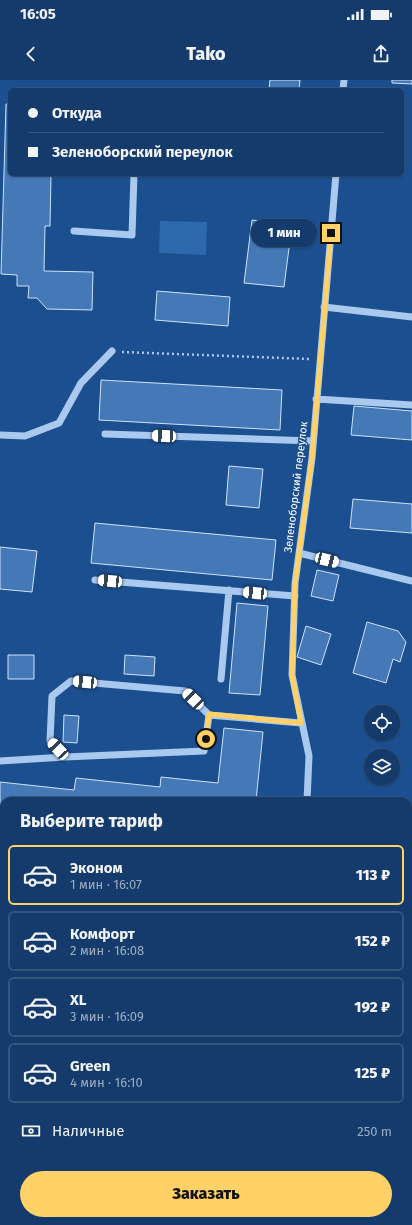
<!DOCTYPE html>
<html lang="ru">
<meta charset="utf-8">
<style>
:root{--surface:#143b6b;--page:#1d4271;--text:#f1f3f6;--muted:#9dadc1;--line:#33557e;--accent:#ffd166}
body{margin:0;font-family:"Fira Sans",sans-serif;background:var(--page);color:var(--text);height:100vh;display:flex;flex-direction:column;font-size:15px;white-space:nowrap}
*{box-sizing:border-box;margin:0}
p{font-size:13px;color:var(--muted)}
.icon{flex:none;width:22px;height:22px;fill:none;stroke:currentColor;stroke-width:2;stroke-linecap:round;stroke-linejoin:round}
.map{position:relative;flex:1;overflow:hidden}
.panel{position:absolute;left:0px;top:717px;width:412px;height:428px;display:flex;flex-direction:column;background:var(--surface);border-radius:12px 12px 0 0;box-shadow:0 1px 3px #0004,0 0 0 1px var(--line)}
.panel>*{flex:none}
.hud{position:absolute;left:8px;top:8px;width:396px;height:88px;border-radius:6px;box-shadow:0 1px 3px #0004,0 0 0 1px var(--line);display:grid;align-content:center;height:88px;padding:0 20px;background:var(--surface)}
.tools{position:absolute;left:364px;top:625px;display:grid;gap:8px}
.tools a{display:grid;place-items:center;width:36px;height:36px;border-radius:50%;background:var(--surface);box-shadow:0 1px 3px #0004,0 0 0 1px var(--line);font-size:20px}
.end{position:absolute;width:18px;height:18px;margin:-9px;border:5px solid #ffd166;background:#111;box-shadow:0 0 0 2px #111}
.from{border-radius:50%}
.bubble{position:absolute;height:28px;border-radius:14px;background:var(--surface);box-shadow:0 1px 3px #0004,0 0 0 1px var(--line);font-size:13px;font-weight:800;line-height:28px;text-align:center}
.car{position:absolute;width:12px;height:24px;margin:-12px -6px;border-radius:5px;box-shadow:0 0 3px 1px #0007;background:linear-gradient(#fff 24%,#345 0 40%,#fff 0 76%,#345 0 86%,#fff 0)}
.hud b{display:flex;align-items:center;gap:14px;height:38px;font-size:15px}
.hud b+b{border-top:1px solid var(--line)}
.hud i{width:10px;height:10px;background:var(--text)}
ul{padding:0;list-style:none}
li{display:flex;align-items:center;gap:12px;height:60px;margin:0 8px 6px;padding:0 12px;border:2px solid var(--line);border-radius:6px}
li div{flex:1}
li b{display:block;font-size:15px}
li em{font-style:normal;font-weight:800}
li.on{border-color:var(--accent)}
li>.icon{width:36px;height:36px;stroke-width:1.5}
h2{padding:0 20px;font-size:18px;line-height:48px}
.pay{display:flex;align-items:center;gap:10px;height:44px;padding:0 20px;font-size:15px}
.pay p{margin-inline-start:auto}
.button{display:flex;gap:8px;margin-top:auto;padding:8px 20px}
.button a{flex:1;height:46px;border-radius:24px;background:var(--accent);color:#111;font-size:16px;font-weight:800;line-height:46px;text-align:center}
.status{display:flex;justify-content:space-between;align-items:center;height:28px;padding:0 20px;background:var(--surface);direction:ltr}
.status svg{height:11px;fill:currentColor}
header{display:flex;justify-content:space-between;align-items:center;height:52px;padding:0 20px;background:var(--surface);font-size:18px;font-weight:800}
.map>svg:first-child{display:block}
.green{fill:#2e69ad}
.building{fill:#4478b7;stroke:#cfe3fa}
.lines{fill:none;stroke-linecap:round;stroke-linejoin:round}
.path{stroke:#a9c9ee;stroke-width:2.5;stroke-dasharray:2 3;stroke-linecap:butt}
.minor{stroke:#a9c9ee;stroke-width:7}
.route{stroke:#ffd166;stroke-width:5}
.labels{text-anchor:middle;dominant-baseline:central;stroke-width:3;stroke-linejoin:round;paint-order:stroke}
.street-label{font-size:11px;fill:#fff;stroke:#1b4f8f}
</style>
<div class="status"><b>16:05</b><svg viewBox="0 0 49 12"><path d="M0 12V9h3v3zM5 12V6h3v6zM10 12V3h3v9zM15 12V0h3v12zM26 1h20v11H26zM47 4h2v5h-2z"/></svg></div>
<header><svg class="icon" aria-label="back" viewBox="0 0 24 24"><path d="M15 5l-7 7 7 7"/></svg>Tako<svg class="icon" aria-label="share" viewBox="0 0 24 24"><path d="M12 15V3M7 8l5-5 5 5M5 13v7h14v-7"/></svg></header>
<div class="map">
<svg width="412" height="1145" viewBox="0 0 412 1145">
<rect width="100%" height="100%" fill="#1b4f8f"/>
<path class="green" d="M160 141 207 142 206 175 159 173Z"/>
<path class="building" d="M270 0H300L299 10H269Z
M392 0H412V4L392 3Z
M6 24H10V94H51L50 146H45L44 191 93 192 92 230 47 229 37 218H28L29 206H17V195L1 194Z
M252 140 292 145 284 207 244 203Z
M157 211 230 217 228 246 155 240Z
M101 300 282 310 280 350 99 340Z
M354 326 412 331V360L351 355Z
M229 386 263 389 259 428 226 425Z
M353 419 412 424V453L350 448Z
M95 443 276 460 272 500 91 483Z
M0 467 37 471 32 512 0 509Z
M317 490 339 495 333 521 311 516Z
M237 523 268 526 260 615 229 613Z
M367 542 398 551 406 562 400 582 393 579 386 603 353 593Z
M306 546 331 554 321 585 297 577Z
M8 575H34V599H8Z
M125 575 155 577 154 596 124 594Z
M64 635 79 636 77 663 63 662Z
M224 648 263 652 256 721H4V736H0V702L74 710 76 698 160 707 161 697 218 703Z
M408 825 412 826V864L408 863Z
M408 902 412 903V944L408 942Z
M408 1005 412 1006V1045H408Z
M408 1123H412V1145H406V1141H408Z
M8 1141H176V1145H8Z"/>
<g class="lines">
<path class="path" d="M122 272 309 279"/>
<path class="minor" d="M343 10 344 0
M74 151 132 155 134 94
M324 227 412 237
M316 319 412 325
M105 354 313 361
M0 355 25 356 59 343 81 303 112 271
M299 473 412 501
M95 500 295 516
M221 599 229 510
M209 635 204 671 65 677 50 661 52 616 71 601 185 611 209 635 301 643
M0 681 65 677
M307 721 309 676 292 595 295 503 312 378 336 94
M0 763H4
M408 952 412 953
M0 1088 4 1084
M194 1145V1141"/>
</g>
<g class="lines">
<path class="route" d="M206 659 209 634 301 643 292 595 295 503 312 378 331 153"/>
</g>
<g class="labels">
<g class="street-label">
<text transform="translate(296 407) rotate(-83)">Зеленоборский переулок</text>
</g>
</g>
</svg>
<div class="tools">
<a><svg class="icon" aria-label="locate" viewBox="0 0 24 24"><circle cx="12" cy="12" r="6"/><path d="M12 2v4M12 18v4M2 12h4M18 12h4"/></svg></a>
<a><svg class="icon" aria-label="layers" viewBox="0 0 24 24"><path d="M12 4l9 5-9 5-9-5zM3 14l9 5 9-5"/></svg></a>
</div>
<i class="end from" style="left:206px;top:659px"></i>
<i class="end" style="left:331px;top:153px"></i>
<div class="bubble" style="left:251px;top:139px;width:66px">1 мин</div>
<i class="car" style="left:164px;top:356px;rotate:272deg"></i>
<i class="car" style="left:327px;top:480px;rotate:104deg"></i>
<i class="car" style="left:110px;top:501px;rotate:275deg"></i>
<i class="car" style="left:255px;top:513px;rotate:275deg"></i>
<i class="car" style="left:85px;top:602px;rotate:275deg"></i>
<i class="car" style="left:193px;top:619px;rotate:314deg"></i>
<i class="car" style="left:58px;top:669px;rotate:317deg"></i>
<div class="hud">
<b><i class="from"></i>Откуда</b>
<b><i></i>Зеленоборский переулок</b>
</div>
<section class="panel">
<h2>Выберите тариф</h2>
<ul>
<li class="on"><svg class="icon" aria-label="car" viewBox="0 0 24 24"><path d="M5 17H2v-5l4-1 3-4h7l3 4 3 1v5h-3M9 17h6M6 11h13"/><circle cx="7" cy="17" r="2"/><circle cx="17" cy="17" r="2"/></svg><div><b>Эконом</b><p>1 мин · 16:07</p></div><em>113 ₽</em></li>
<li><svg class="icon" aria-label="car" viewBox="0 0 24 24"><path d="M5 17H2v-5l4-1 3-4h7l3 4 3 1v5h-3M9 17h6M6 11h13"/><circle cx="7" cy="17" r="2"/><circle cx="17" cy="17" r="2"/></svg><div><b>Комфорт</b><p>2 мин · 16:08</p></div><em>152 ₽</em></li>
<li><svg class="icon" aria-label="car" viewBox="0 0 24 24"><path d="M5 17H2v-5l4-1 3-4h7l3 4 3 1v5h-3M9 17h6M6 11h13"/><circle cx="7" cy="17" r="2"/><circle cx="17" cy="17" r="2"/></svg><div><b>XL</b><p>3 мин · 16:09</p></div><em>192 ₽</em></li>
<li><svg class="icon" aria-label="car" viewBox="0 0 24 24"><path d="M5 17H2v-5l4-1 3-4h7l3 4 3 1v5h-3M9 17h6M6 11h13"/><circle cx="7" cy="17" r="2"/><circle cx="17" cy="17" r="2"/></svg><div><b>Green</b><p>4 мин · 16:10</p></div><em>125 ₽</em></li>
</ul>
<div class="pay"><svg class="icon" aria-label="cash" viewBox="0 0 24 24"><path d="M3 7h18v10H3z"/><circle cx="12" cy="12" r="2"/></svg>Наличные<p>250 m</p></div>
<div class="button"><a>Заказать</a></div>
</section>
</div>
